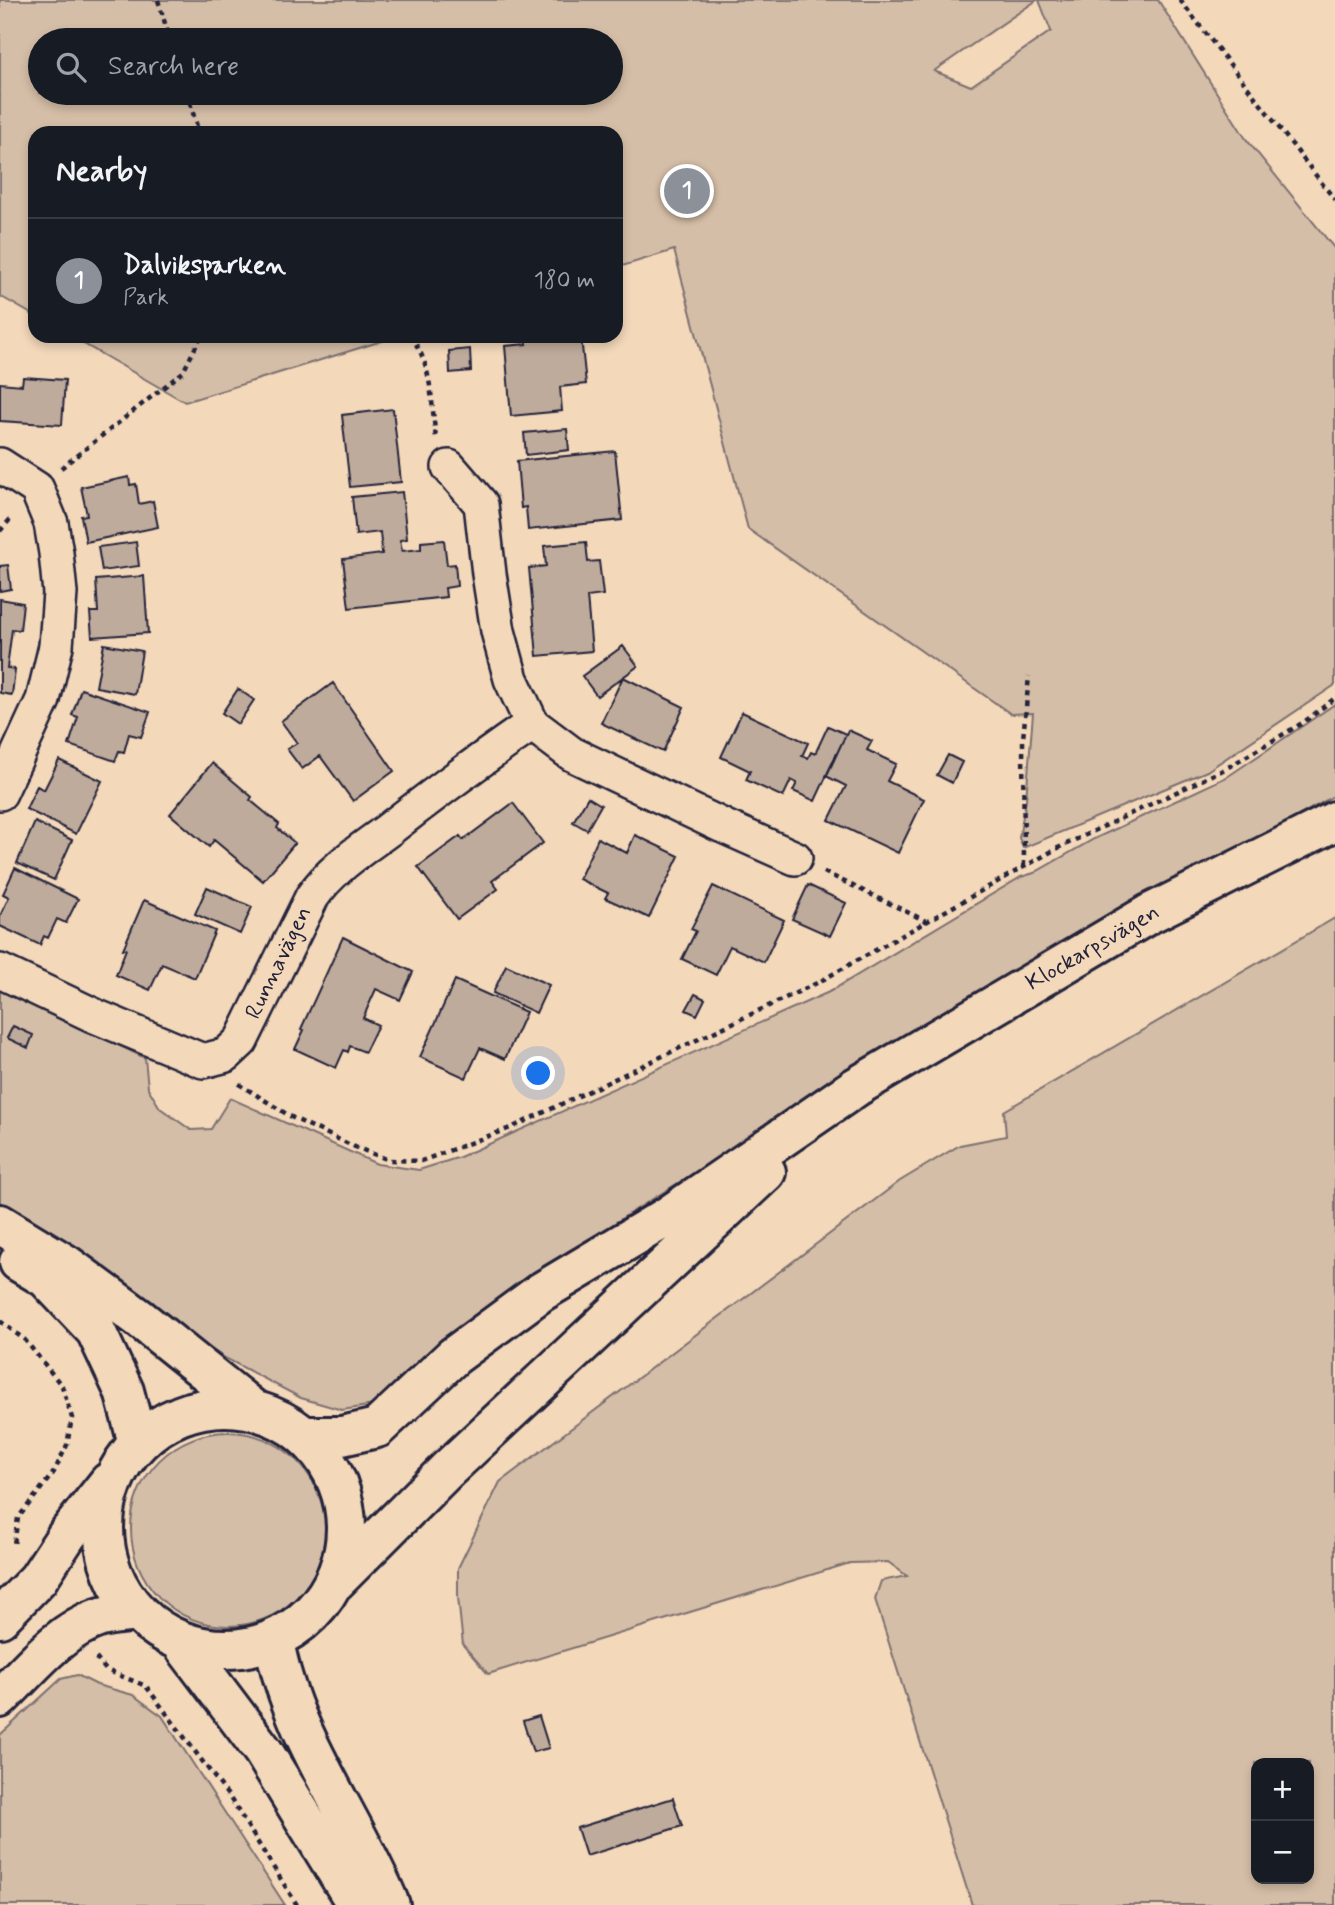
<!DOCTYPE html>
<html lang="en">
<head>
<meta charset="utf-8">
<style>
	:root { --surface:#171b24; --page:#20242c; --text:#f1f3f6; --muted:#9ea1a6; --line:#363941; --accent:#8c9099 }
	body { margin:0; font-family:Mynerve,sans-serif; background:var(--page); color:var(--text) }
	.controls { position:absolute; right:21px; bottom:21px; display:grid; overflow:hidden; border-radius:14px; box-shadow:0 4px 10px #0003 }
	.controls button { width:63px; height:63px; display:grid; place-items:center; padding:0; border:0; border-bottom:2px solid var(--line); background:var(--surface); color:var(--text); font:35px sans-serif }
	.you { position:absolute; left:539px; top:1074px; width:24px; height:24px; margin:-18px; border:5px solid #fff; border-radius:50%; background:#1a73e8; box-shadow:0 0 0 10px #1a73e833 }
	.badge { display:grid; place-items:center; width:46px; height:46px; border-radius:50%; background:var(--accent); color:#fff; font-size:23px; font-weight:700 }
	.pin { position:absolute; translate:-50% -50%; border:4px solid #fff; box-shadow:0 2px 7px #0006 }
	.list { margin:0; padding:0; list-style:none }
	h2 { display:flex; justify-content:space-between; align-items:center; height:91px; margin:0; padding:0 28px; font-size:30px }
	h2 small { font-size:23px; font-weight:400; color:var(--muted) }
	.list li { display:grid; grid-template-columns:46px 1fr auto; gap:21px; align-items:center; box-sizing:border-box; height:126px; padding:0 28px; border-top:2px solid var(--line) }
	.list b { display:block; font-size:26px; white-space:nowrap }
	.list p { margin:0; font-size:23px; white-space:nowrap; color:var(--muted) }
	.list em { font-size:23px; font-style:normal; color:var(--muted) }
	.icon { flex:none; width:38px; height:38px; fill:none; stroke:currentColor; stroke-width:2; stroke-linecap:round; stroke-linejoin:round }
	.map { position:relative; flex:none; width:1335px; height:1905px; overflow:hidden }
	.search { position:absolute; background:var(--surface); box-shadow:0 4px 10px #0003; left:28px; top:28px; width:595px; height:77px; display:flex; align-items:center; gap:18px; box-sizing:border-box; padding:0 24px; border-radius:38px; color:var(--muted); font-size:26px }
	.panel { position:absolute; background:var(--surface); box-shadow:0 4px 10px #0003; left:28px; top:126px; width:595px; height:217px; border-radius:21px }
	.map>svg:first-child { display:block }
	.green { fill:#d5bea7; stroke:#7c7071; stroke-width:2; fill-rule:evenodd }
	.building { fill:#bfab9b; stroke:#22223b; stroke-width:2 }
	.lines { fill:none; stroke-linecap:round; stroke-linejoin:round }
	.minor-casing { stroke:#22223b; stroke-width:38 }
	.tertiary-casing { stroke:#22223b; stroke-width:44 }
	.path { stroke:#22223b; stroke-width:4.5; stroke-dasharray:5 5; stroke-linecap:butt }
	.minor { stroke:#f3d8ba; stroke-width:33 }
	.tertiary { stroke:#f3d8ba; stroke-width:38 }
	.labels { text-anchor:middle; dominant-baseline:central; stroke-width:5; stroke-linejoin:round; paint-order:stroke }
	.street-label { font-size:23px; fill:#22223b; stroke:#f3d8ba }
</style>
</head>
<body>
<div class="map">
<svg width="1335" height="1905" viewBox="0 0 1335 1905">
	<rect width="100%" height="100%" fill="#f3d8ba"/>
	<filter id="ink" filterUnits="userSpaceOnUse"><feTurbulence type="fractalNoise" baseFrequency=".0143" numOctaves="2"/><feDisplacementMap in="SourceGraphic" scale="14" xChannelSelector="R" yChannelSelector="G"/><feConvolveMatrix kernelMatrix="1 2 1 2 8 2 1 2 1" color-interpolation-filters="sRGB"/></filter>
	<g filter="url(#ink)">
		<path class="green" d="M0,0h1037l-103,71 37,15 80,-55 -12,-31h119l88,139 89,110v436l-128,86 -184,77 -4,-10 7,-38 7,-87 -22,1 -263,-185 -74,-279 -58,18v-135h-581v183l-35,-20zM40,40h571v53h-571z
			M70,336h328l-213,66z
			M1335,704v91l-419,238 -292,184 -131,90 -119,98 -32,5 -41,-12 -74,-39 -94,-59 -106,-82 -27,-16v-214l145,70 3,30 12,20 31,22 20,-1 19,-31 147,66 42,6 41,-13 369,-165 192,-115 13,-4 60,-34 133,-62z
			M1335,918v987h-363l-97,-306 6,-18 26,-5 -19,-14 -38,1 -362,111 -25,-29 -5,-48v-29l42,-86 400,-301 60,-36 46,-9 -2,-25zM1256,1763h53v116h-53z
			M131 1529a97 97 0 1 1 194 0a97 97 0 1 1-194 0Z
			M77,1675l20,10 36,10 29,21 123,189h-285v-170l61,-56z"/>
		<path class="building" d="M526,336h40l1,2 14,-1 5,47 -26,3 2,24 -51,5 -6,-70 22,-2z
			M470,349l1,22 -21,2 -1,-22z
			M23,377l42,3 -3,45 -62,-4v-38l22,2z
			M393,409l8,73 -51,5 -8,-72z
			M567,429l2,21 -43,5 -2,-22z
			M615,451l7,69 -94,10 -2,-23 -5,1 -4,-47z
			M129,477l1,8 6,-1 3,20 14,-3 5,26 -72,15 -5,-26 6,-1 -6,-28z
			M402,492l5,47 -7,1 2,11 19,-2v-7l23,-2 3,25 8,-1 2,22 -12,2 1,9 -97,11 -6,-49 39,-5 -2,-22 -24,3 -4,-38z
			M136,542l3,24 -37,5 -4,-24z
			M586,542l2,20 11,-1 4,34 -16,2 5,54 -55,5 -8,-88 17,-2 -2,-20z
			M8,565l3,24 -11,2v-25z
			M144,576l4,57 -56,4 -2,-25h8l-2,-32z
			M0,599l23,4 -3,27 -8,-1 -5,39 8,1 -3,26 -12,-2z
			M104,644l38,7 -7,43 -39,-7z
			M623,646l15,20 -41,30 -15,-20z
			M623,677l61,30 -21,45 -62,-29z
			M333,683l61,88 -41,30 -33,-45 -18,13 -15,-20 10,-6 -16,-22z
			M81,689l69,23 -9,25 -12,-3 -5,18 -5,-1 -4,10 -46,-16 9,-28 -6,-2z
			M238,689l16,11 -16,24 -16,-11z
			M742,712l66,31 -6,13 6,2 3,-6 4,2 13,-28 18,8 -31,67 -22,-10 4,-8 -6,-3 -8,17 -37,-17 4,-9 -29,-14z
			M848,730l24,11 -5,9 29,14 -9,17 37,18 -26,54 -69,-33 17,-34 -20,-10z
			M948,755l14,7 -10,21 -15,-8z
			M59,760l43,21 -26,53 -50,-25 11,-23 7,4z
			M212,763l40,34 -2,3 29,24 -2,4 18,15 -32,38 -49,-41 -5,7 -39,-33z
			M588,797l13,8 -14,25 -14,-8z
			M513,803l30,40 -51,38 6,8 -41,30 -39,-52 42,-31 3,4z
			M35,822l37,18 -18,40 -37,-17z
			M635,835l44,21 -30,62 -44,-20 3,-5 -29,-14 19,-41 29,15z
			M15,868l63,31 -12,24 -9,-4 -9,19 -4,-2 -4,9 -40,-19v-10l9,-19 -6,-3z
			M808,885l38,18 -16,33 -38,-17z
			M713,886l71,34 -20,42 -34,-16 -14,29 -34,-16 14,-28 -5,-2z
			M207,887l45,20 -12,27 -45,-20z
			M144,900l71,31 -20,47 -33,-14 -12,26 -34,-15 10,-26h-3z
			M343,937l70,35 -13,28 -24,-11 -13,29 15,7 -13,27 -15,-6 -2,6 -4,-2 -8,18 -41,-19 9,-19 -3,-1z
			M506,965l43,20 -13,28 -43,-20z
			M455,980l71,32 -21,47 -25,-11 -14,30 -46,-21z
			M695,994l10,5 -8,16 -11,-5z
			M13,1026l20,9 -5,13 -21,-10z
			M539,1716l10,32 -16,4 -10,-31z
			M673,1798l9,28 -96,30 -9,-28z"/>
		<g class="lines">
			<defs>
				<path id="minor" d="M0,465l37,24 14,34 5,30 4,40 -4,53 -13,54 -43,93
					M449,467l32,37 8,70 9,57 13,48 21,45
					M0,971l95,45 108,45 23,-6 15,-14 71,-144c19,-28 49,-47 76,-67 47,-37 95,-72 144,-106l40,30 151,72 72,32"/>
				<path id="tertiary" d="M0,1224l67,41 72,53 116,93
					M19,1262l27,16 50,53 28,60 14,53
					M104 1528a121 121 0 1 1 242 0a121 121 0 1 1-242 0Z
					M304,1436h38l35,-8 77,-72 87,-64 127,-76 188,-129 293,-173 186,-93
					M335,1582l112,-112 319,-298
					M0,1618l38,-39 29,-44 42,-53
					M274,1640c16,96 80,176 116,265
					M180,1641l83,110 94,154
					M0,1698c29,-28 59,-67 98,-80 12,-4 26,-4 39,-6"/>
			</defs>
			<use href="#minor" class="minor-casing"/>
			<use href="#tertiary" class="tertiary-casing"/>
			<path class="path" d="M158,0l12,40
				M1180,0l155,200
				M187,93l12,40
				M410,336c23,27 21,68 26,102
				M61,468l122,-96 18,-36
				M0,531l13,-15
				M1024,866l-1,-127 6,-63
				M824,872l104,50
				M239,1084l54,34 62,29 34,13 32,1 92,-34 304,-144 239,-134 169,-80 79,-47 31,-24
				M0,1321l25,19 37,46 10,32 -5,27 -13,27 -36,46 -4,26 1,2
				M96,1658l10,12 40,16 84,112 67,107"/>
			<use href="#minor" class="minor"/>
			<use href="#tertiary" class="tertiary"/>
		</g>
	</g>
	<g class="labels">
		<g class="street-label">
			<text transform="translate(1093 948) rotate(-30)">Klockarpsvägen</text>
			<text transform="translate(279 963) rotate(-64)">Runnavägen</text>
		</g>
	</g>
</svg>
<div class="controls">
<button>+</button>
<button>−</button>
</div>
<div class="you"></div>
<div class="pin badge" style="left:687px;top:191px">1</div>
<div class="search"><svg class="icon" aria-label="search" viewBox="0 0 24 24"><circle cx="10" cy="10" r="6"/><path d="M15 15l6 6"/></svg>Search here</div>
<section class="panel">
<h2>Nearby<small></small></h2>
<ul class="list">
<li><span class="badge">1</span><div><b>Dalviksparken</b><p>Park</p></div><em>180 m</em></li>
</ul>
</section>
</div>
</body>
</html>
